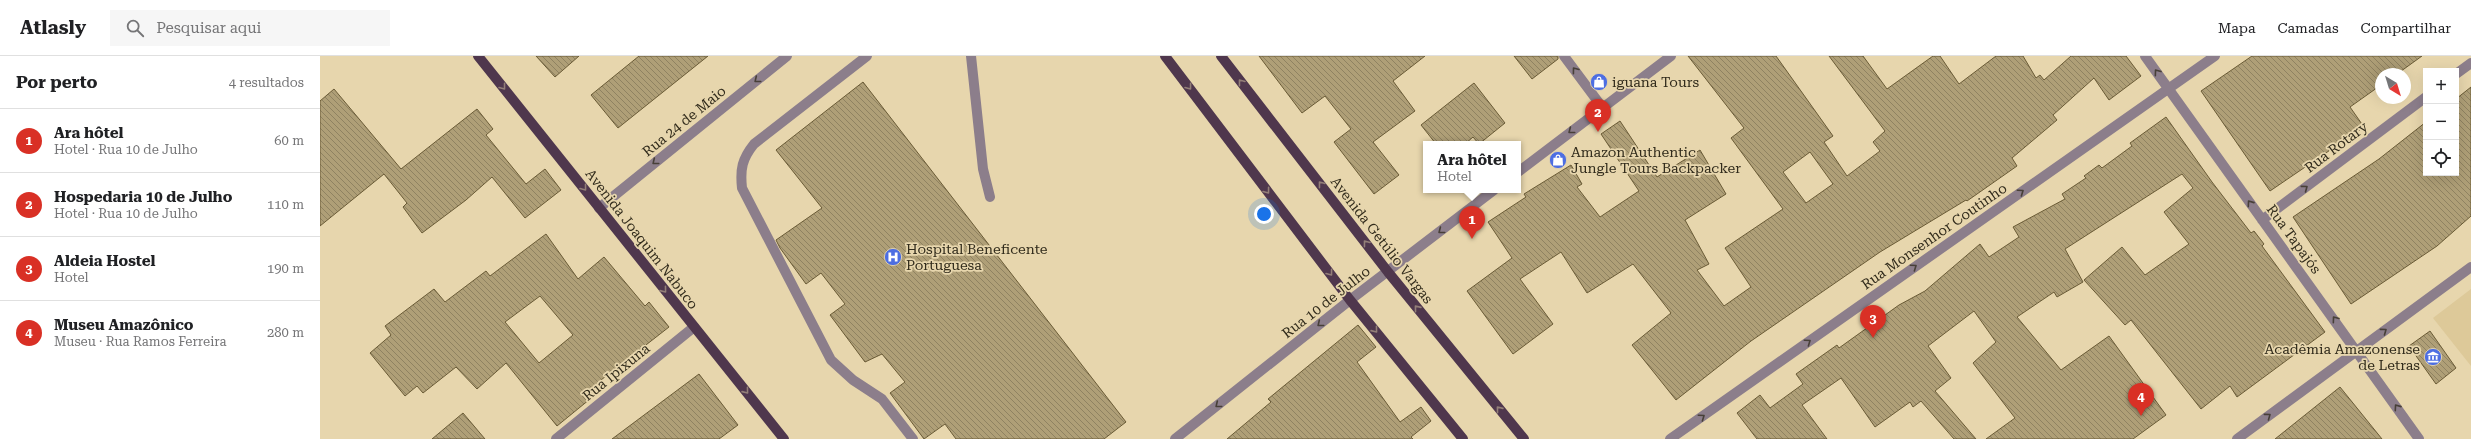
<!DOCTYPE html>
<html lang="pt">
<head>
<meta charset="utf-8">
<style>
	:root { --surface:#fff; --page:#f6f6f6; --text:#202124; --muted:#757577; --line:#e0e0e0; --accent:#d93025 }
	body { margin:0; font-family:"Roboto Serif",serif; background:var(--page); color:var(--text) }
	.controls { position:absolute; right:12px; top:12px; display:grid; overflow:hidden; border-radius:0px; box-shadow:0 4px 16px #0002 }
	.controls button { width:36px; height:36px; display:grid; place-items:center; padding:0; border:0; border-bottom:1px solid var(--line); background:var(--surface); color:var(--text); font:20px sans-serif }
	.compass { position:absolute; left:2055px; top:12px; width:36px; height:36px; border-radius:50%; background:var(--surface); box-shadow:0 4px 16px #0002; rotate:142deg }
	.you { position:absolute; left:944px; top:158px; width:14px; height:14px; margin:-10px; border:3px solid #fff; border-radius:50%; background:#1a73e8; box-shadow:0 0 0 6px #1a73e833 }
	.badge { display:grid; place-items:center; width:26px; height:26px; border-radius:50%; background:var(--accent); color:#fff; font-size:13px; font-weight:700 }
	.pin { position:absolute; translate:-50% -33px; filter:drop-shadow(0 1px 2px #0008) }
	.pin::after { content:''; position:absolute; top:21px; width:14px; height:12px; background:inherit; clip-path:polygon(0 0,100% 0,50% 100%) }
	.popup { position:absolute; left:1103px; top:85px; width:98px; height:52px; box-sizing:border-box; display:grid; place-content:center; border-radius:0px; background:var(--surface); filter:drop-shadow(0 1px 3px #0005); font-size:13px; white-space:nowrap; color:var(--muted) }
	.popup b { font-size:15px; color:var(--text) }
	.popup::after { content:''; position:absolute; left:50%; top:100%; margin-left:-8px; border:8px solid transparent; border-top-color:var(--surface) }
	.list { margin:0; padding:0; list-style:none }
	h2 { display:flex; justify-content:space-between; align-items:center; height:52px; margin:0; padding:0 16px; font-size:17px }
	h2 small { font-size:13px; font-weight:400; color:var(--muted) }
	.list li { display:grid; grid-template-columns:26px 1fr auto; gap:12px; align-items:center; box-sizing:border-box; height:64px; padding:0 16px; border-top:1px solid var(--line) }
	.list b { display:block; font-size:15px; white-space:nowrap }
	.list p { margin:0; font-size:13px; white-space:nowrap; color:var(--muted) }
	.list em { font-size:13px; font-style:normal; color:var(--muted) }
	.icon { flex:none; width:22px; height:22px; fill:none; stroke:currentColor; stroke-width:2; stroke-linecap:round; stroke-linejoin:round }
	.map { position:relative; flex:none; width:2151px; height:383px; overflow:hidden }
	header { display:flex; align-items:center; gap:24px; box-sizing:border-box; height:56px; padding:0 20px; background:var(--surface); border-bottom:1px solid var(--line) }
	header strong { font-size:19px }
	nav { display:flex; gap:22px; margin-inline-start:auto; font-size:14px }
	.search { width:280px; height:36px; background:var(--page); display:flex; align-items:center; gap:10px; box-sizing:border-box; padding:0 14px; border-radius:0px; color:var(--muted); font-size:15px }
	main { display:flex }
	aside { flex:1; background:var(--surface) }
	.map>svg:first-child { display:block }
	.built { fill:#ddc999 }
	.building { fill:url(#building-back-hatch); stroke:#6a5b36; fill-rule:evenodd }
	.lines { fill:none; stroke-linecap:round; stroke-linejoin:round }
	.minor { stroke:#8c7e8b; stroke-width:10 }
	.major { stroke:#4f374d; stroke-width:10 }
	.oneway { stroke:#484038 }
	.oneway2 { stroke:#937f78 }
	.labels { text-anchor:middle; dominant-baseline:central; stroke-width:3.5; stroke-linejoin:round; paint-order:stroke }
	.poi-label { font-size:14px; fill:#322c1c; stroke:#e7d6ad; text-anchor:start }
	.street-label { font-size:14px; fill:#322c1c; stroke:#e7d6ad }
</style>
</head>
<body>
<header>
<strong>Atlasly</strong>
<div class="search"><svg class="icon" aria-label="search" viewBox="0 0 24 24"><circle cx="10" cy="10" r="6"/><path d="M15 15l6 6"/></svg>Pesquisar aqui</div>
<nav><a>Mapa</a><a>Camadas</a><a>Compartilhar</a></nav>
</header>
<main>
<aside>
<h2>Por perto<small>4 resultados</small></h2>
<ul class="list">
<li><span class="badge">1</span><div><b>Ara hôtel</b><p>Hotel · Rua 10 de Julho</p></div><em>60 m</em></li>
<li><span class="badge">2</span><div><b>Hospedaria 10 de Julho</b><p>Hotel · Rua 10 de Julho</p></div><em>110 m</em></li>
<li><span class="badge">3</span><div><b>Aldeia Hostel</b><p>Hotel</p></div><em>190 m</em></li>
<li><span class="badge">4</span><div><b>Museu Amazônico</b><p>Museu · Rua Ramos Ferreira</p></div><em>280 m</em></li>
</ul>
</aside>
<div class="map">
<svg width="2151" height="383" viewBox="0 0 2151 383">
	<defs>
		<pattern id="building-back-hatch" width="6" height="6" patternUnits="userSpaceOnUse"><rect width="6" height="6" fill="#af9f77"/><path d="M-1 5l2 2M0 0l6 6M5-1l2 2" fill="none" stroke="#8f8261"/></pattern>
	</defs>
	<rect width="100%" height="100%" fill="#e7d6ad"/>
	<path class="built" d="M2151,233v77l-38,-48z"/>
	<path class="building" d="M216,0h43l-24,21z
		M319,0h69l-90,72 -27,-33z
		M939,0h166l-32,25 22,30 -42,31 26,33 -25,19 -40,-52 17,-13 -26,-33 -23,17z
		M1194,0h44v3l-26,20z
		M1368,0h88l57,80 -9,6 23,34 33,-25 -7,-9 12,-11 -56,-75h34l24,33 46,-33h7l19,28 37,-28h27l13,22 4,-3 4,5 27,-24h55l15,20 -32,24 -15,-22 -41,37 4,5 -45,38 5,8 -50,35 -1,-1 -86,52 -129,89 -75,59 -44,-55 39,-32 -38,-49 -46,29 -26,-41 -41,27 33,45 -40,30 -46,-63 45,-33 -24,-36 38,-25 -2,-3 47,-29 11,19 -5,3 23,30 39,-26 -38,-57 19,-13 37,56 43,-27 26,44 -41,26 24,44 -12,6 27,36 27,-19 -26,-39 58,-39 -52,-71 13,-10zM1490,96l23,32 -27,19 -23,-31z
		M1932,0h170l-25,18h-16v11l-31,22 14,20 -94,64 -69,-100z
		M543,26l263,340 -22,17h-148l-11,-15 -21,15 -34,-46 15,-11 -23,-28 -17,8 -35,-47 15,-11 -24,-31 -15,11 -26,-36 -4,-8 46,-32 -46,-58z
		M1154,27l31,40 -26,21 -6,-7 -8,7h-29l-15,-19z
		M2151,31v129l-34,30 -86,58 -58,-87 86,-58 47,-37v51h30v-74z
		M14,33l67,80 76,-60 16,20 -7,6 40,49 19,-15 16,21 -36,28 -33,-41 -26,23 -44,33 -19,-26 4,-4 -23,-29 -64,52v-125z
		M1846,61l46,65 39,51 3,-2 10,13 -2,2 63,86 -88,65 -7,-11 -29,23 -70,-89 -6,5 -41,-45 38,-33 23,28 44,-31 -25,-32 29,-24 -11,-14 -117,75 18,33 -26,15 -3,-5 -37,25 44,53 48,-34 57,79 -33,24h-147l29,-21 -42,-55 23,-21 -22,-31 -46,35 23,32 -16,13 41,48h-22l-33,-38 -8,6 -3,-5 -35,25 -34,-49 -39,27 25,34h-70l-20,-26 23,-18 10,13 33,-24 -7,-10 41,-29 2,3 60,-43 26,-14 55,-47 9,13 30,-20 -6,-10 52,-28 -3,-5 24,-16 -2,-2 15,-11 3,3 30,-22 -2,-3z
		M226,178l32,45 26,-22 41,49 4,-4 20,25 -68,53 5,6 -49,40 -51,-63 -29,26 -21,-22 -33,26 -6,-7 -12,10 -35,-43 21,-18 -6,-9 49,-37 11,13 41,-31 4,5zM220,240l33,39 -34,28 -34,-41z
		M1038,269l18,22 -19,15 43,60 21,-15 10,14 -20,16 2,2h-186l44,-37 -3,-3z
		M2110,275l26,37 -20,16 -27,-38z
		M379,318l39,51 -19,14h-107z
		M2020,331l42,52h-107z
		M143,357l22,26h-53z"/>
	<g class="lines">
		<path class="minor" d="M547,0l-113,88c-12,15 -14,25 -12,44l89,172 22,20 29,19 31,40
			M651,0l12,113 7,28
			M1244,0l38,51
			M1825,0l274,383
			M2136,18l15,-11
			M1198,116l153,-116
			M279,152l188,-152
			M1942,164l164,-123
			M236,383l138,-112
			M855,383l175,-139 144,-110
			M1350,383l545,-383
			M1917,383l234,-172"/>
		<path class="major" d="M158,0l306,383
			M845,0l185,244 113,139
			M901,0l167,216 136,167"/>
	</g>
	<defs><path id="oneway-chevron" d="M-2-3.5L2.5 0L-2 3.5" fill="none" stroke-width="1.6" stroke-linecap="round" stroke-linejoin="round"/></defs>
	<g class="oneway">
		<use href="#oneway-chevron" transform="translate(1255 14) rotate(-127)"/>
		<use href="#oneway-chevron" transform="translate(1837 16) rotate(-126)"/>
		<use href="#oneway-chevron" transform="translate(437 24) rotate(141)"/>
		<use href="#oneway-chevron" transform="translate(1251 75) rotate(142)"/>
		<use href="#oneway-chevron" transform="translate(335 106) rotate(141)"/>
		<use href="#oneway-chevron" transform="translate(1985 132) rotate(-37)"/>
		<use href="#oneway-chevron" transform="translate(1701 136) rotate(-35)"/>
		<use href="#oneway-chevron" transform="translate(1930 147) rotate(-125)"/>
		<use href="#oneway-chevron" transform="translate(1121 175) rotate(142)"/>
		<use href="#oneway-chevron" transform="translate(1594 211) rotate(-35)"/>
		<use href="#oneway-chevron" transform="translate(2015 263) rotate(-126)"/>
		<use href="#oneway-chevron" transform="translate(1000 268) rotate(141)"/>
		<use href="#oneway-chevron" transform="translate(2064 275) rotate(-36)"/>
		<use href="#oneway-chevron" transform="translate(1488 286) rotate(-35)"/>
		<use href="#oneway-chevron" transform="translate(898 349) rotate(141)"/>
		<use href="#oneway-chevron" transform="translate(2077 351) rotate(-125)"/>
		<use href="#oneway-chevron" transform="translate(1948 360) rotate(-36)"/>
		<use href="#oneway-chevron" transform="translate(1382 361) rotate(-35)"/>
	</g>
	<g class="oneway2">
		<use href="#oneway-chevron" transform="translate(921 26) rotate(-128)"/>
		<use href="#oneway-chevron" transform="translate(183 31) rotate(52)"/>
		<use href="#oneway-chevron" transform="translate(869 31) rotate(53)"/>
		<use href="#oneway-chevron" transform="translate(1001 128) rotate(-128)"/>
		<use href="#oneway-chevron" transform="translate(264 132) rotate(52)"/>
		<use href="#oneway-chevron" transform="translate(947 135) rotate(53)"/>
		<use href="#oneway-chevron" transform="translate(1046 187) rotate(-128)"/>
		<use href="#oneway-chevron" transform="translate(1010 217) rotate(53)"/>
		<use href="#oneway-chevron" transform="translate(344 234) rotate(51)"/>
		<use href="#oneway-chevron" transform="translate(1097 252) rotate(-129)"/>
		<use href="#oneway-chevron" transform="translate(1055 274) rotate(51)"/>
		<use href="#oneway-chevron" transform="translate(426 335) rotate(51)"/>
		<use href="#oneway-chevron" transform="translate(1179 353) rotate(-129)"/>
	</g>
	<defs>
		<symbol id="shop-disc" viewBox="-11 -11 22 22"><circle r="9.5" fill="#4d6ee2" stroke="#e7d6ad"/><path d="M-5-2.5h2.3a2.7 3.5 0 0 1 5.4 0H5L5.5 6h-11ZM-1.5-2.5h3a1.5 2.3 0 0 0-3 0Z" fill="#fff"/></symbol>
		<symbol id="hospital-disc" viewBox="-11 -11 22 22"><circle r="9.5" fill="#4d6ee2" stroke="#e7d6ad"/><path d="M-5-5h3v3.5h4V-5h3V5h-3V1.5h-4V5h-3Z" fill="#fff"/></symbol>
		<symbol id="museum-disc" viewBox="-11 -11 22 22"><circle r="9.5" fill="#4d6ee2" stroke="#e7d6ad"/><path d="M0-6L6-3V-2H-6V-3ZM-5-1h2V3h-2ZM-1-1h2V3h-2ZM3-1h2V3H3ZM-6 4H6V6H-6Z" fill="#fff"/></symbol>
	</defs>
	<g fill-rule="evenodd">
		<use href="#shop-disc" x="1269" y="16" width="20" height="20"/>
		<use href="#shop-disc" x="1228" y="94" width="20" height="20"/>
		<use href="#hospital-disc" x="563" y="191" width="20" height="20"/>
		<use href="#museum-disc" x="2103" y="291" width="20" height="20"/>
	</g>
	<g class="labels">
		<g class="poi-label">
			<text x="1292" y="26">iguana Tours</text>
			<text x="1251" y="96">Amazon Authentic<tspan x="1251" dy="16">Jungle Tours Backpacker</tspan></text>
			<text x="586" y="193">Hospital Beneficente<tspan x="586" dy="16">Portuguesa</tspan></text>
			<text x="2100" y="293" text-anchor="end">Acadêmia Amazonense<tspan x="2100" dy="16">de Letras</tspan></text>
		</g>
		<g class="street-label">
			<text transform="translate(364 65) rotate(-39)">Rua 24 de Maio</text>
			<text transform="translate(2016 91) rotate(-37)">Rua Rotary</text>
			<text transform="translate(1614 180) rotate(-35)">Rua Monsenhor Coutinho</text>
			<text transform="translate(322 183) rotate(52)">Avenida Joaquim Nabuco</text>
			<text transform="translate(1974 183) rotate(54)">Rua Tapajós</text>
			<text transform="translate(1062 184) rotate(52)">Avenida Getúlio Vargas</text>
			<text transform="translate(1006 246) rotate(-38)">Rua 10 de Julho</text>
			<text transform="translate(296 316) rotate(-39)">Rua Ipixuna</text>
		</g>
	</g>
</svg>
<div class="controls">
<button>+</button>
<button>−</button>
<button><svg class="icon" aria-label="locate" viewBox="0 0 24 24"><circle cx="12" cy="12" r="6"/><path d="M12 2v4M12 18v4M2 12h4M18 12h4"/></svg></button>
</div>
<svg class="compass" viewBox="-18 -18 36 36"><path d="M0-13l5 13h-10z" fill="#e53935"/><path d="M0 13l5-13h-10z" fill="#757577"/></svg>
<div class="you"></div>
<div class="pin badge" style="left:1152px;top:183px">1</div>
<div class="popup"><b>Ara hôtel</b>Hotel</div>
<div class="pin badge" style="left:1278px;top:76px">2</div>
<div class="pin badge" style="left:1553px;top:282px">3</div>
<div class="pin badge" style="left:1821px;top:360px">4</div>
</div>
</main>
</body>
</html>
